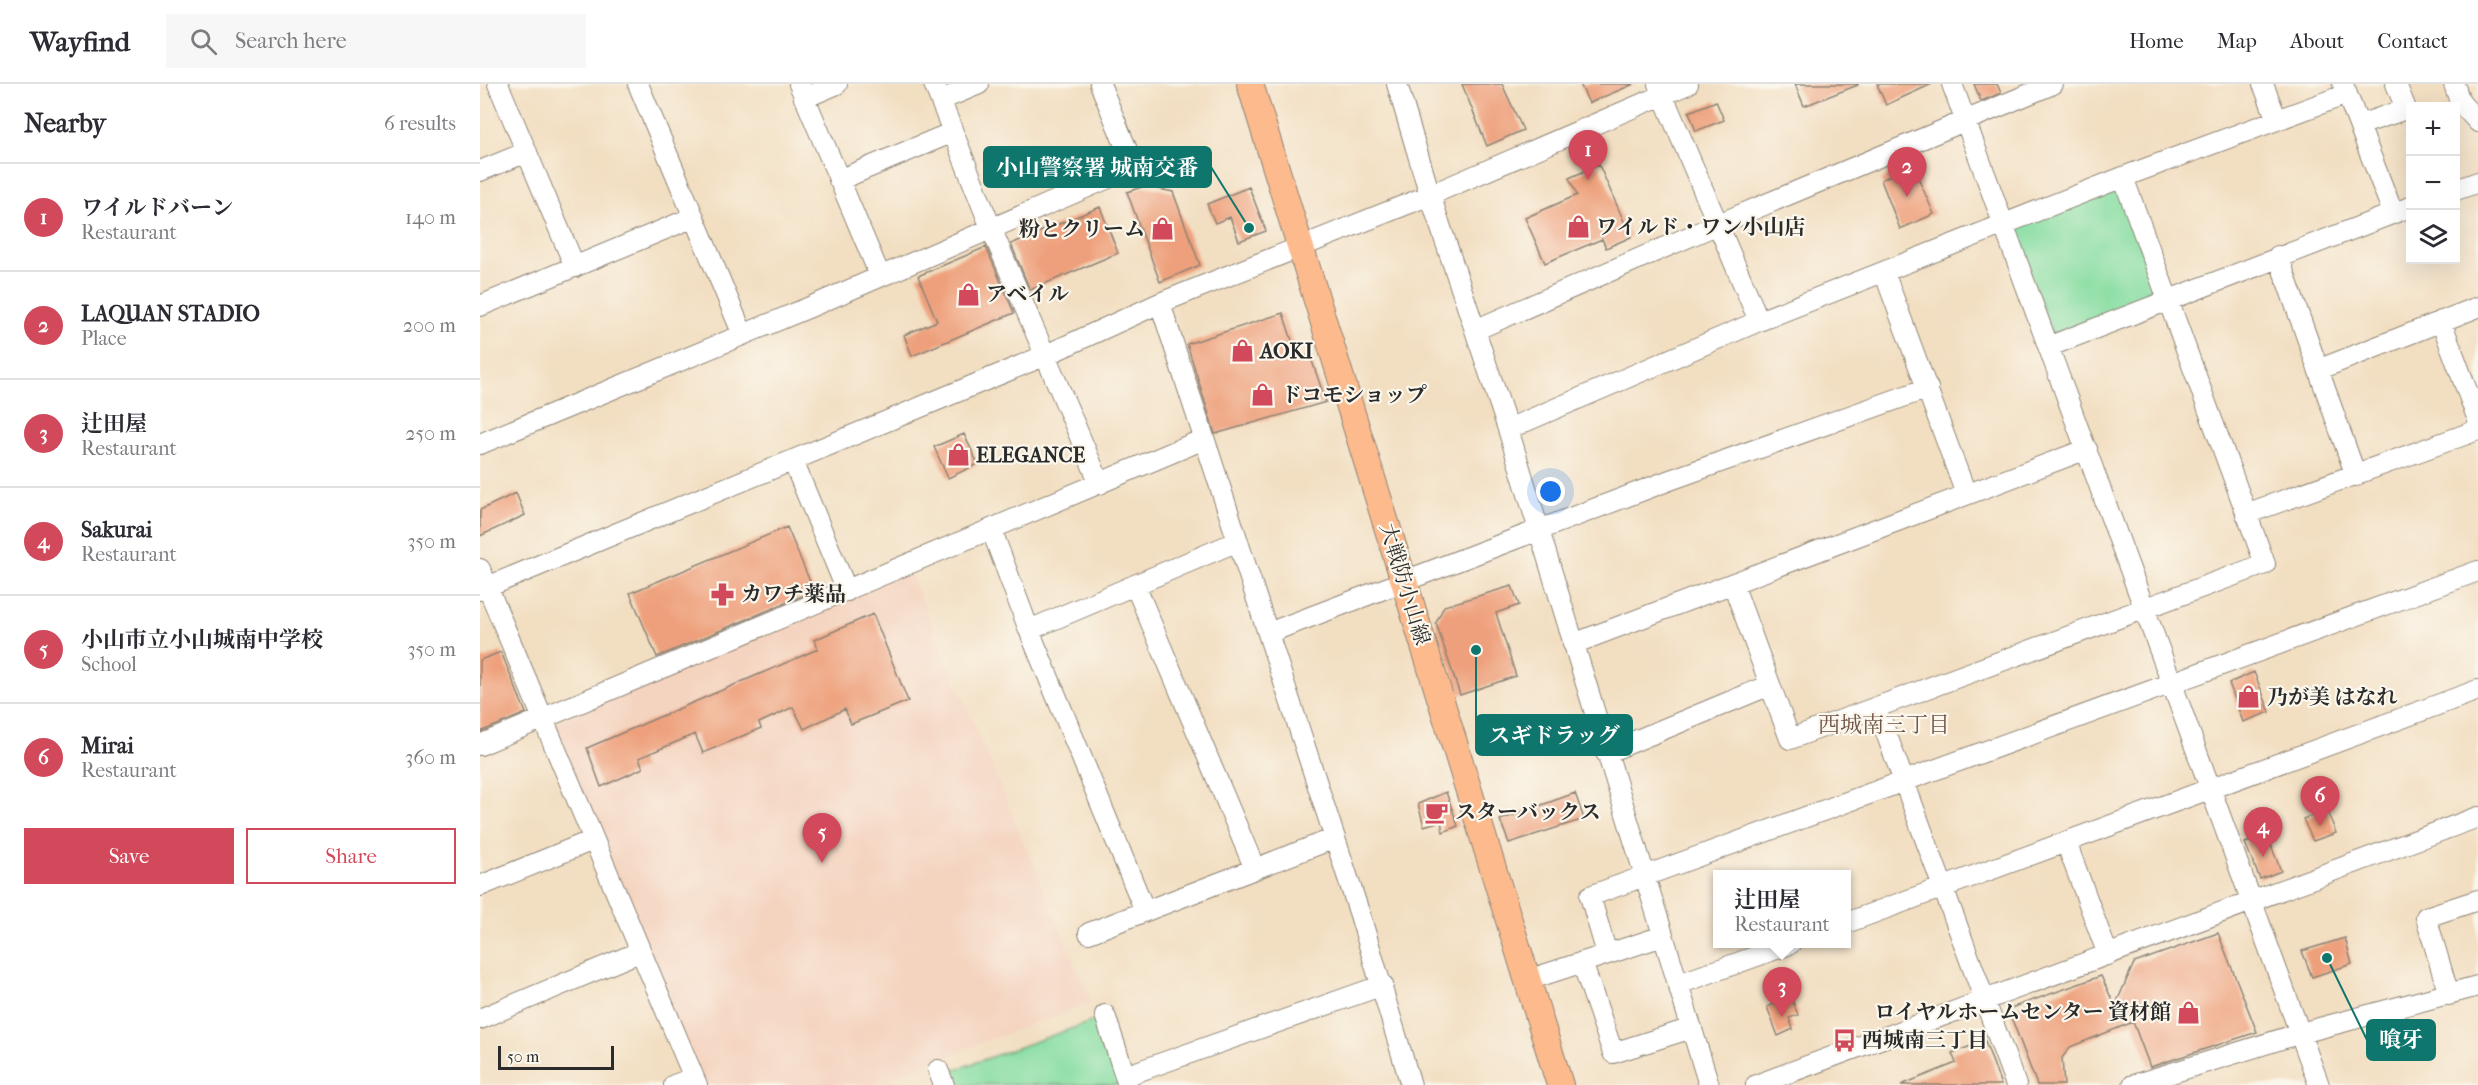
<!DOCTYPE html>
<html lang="en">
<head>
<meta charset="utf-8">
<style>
	:root { --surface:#fff; --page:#f7f7f7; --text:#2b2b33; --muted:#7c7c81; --line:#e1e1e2; --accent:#d1495b }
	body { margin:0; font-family:"IM FELL French Canon","Noto Serif JP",serif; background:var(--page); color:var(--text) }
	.controls { position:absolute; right:18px; top:18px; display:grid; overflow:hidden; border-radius:0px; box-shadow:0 6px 24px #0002 }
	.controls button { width:54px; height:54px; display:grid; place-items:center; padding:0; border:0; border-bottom:2px solid var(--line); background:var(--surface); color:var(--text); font:30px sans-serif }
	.scale { position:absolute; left:18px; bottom:15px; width:116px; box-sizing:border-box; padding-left:6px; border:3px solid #2b2b2b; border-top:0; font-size:16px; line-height:21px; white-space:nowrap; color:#2b2b2b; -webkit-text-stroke:4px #fbf7ec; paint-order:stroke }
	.you { position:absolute; left:1071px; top:408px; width:21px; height:21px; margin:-15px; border:4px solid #fff; border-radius:50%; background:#1a73e8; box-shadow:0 0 0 9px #1a73e833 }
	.badge { display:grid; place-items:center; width:39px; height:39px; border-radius:50%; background:var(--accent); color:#fff; font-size:20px; font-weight:700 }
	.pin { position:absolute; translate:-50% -50px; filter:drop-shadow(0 2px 3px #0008) }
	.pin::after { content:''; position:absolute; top:32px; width:21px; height:18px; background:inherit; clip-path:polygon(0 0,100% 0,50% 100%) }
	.popup { position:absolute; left:1233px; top:786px; width:138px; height:78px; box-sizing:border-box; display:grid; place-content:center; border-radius:0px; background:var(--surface); filter:drop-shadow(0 2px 4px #0005); font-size:20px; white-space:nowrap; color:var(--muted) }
	.popup b { font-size:22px; color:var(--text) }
	.popup::after { content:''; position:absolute; left:50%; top:100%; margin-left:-12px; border:12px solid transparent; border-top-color:var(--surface) }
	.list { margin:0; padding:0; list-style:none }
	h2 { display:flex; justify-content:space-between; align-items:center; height:78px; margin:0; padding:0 24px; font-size:26px }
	h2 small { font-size:20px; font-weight:400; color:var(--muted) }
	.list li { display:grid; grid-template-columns:39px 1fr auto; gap:18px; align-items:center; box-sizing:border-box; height:108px; padding:0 24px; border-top:2px solid var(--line) }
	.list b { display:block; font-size:22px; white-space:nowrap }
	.list p { margin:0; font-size:20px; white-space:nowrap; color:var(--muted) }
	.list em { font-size:20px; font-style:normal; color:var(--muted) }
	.actions { display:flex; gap:12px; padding:18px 24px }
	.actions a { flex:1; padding:14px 0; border:2px solid var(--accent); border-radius:0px; text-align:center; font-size:21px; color:var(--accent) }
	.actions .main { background:var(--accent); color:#fff }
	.icon { flex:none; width:33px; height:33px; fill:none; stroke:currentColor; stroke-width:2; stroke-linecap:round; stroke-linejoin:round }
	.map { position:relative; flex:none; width:1998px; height:1001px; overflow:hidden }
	header { display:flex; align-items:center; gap:36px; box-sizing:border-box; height:84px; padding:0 30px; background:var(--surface); border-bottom:2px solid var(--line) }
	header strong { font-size:28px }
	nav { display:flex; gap:33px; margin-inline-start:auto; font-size:21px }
	.search { width:420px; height:54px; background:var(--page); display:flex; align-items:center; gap:15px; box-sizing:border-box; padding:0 21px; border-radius:0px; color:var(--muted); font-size:22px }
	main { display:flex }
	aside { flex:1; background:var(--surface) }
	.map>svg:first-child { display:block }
	.built { fill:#f4d3bf }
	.green { fill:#86dda1; stroke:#588466; stroke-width:1.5 }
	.building { fill:#eea07b }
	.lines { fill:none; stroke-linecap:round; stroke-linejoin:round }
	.minor-casing { stroke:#8e8476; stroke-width:22 }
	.major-casing { stroke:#8e8476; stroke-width:28 }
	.minor { stroke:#fff; stroke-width:20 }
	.major { stroke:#fcba8d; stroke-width:26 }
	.labels { text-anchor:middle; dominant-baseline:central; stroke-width:4.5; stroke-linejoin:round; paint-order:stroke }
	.poi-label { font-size:21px; font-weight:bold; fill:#2b2b2b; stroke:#fbf7ec; text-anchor:start }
	.street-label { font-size:21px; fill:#2b2b2b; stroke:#fbf7ec }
	.neighbourhood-label { font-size:22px; fill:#6f5447; stroke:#fbf7ec }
	.leader { fill:none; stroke:#0f766e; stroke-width:2 }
	.callout-dot { fill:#0f766e; stroke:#fbf7ec; stroke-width:2 }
	.callout { fill:#0f766e; stroke:#0f766e; stroke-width:2 }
	.callout-label { font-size:22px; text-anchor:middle; font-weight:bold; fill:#fff }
</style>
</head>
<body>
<header>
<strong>Wayfind</strong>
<div class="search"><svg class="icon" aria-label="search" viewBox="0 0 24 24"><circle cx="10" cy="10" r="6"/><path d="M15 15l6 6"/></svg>Search here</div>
<nav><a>Home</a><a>Map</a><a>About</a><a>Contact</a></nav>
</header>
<main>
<aside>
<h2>Nearby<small>6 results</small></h2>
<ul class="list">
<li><span class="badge">1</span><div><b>ワイルドバーン</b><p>Restaurant</p></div><em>140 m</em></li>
<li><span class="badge">2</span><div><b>LAQUAN STADIO</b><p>Place</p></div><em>200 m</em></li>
<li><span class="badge">3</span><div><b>辻田屋</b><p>Restaurant</p></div><em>250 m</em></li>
<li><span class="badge">4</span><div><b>Sakurai</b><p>Restaurant</p></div><em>350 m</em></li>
<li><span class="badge">5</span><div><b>小山市立小山城南中学校</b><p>School</p></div><em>350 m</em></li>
<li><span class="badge">6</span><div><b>Mirai</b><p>Restaurant</p></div><em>360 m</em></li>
</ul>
<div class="actions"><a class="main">Save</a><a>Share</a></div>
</aside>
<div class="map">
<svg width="1998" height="1001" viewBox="0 0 1998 1001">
	<rect width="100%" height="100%" fill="#fbf7ec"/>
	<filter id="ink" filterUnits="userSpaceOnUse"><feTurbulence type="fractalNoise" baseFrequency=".0167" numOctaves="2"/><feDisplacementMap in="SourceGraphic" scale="12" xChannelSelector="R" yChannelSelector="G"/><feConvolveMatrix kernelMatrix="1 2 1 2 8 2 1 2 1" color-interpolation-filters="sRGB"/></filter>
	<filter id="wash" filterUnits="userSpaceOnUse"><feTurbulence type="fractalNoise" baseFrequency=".008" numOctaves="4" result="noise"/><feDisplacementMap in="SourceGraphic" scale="24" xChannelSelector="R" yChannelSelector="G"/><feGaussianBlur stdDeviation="1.35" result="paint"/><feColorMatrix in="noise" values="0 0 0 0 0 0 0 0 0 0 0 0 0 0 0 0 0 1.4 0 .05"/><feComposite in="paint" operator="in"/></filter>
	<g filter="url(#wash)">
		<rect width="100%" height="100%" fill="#f2dec1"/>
		<path class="built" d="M430,488l181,430 -222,83h-166l-150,-361z"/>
		<path class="green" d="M1639,103l40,108 -107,40 -40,-108z
			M619,935l22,66h-171l-4,-12z"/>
		<g id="blocks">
			<path class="building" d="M982,0h40l21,46 -36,16z
				M1100,0h54l-45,19z
				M1315,0h63v1l-54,21z
				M1397,0h55l-46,21z
				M1494,0h23l4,9 -20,8z
				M1236,17l8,19 -28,11 -7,-19z
				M1432,80l22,50 -34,15 -19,-49z
				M1119,81l32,72 -25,11 -4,-9 -57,24 -20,-45 52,-23 -8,-17z
				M665,102l28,6 27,73 -40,17 -33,-90z
				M769,103l17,44 -27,10 -9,-24 -15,6 -8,-19z
				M620,123l18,46 -88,37 -19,-46z
				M506,163l28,66 -102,43 -8,-21 33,-14 -19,-45z
				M803,229l15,46 12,-4 16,47 -111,32 -28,-90z
				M484,350l14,30 -30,14 -14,-31z
				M36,409l9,22 -45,21v-26z
				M307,443l27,64 -157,66 -27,-64z
				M1032,502l7,19 -23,8 20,63 -56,19 -24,-72 8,-17z
				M393,530l35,87 -57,23 -6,-15 -41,20 -11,-22 -34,16 2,5 -58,25 -8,-19 -56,24 4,10 -42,19 -14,-39 231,-99 -4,-9z
				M21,568l25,61 -46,19v-72z
				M1774,588l16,40 -27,10 -14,-39z
				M966,708l12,34 -15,6 -2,-11 -17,5 -6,-22z
				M1095,709l9,26 -75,24 -9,-23z
				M1847,726l9,23 -23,8 -10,-22z
				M1787,751l14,36 -21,8 -15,-36z
				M1738,849l39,99 -107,35 -17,-45 -63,25 -8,11 2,27h-27l-29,-76 93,-33 14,30 19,-43z
				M1865,854l7,26 -40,13 -10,-26z
				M1311,913l7,18 -9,3 4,11 -15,7 -11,-29z
				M1505,957l16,44h-100l55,-22 -4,-10z"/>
		</g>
	</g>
	<g filter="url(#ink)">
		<use href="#blocks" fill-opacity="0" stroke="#8e8476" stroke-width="1.5"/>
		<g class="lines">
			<defs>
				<path id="minor" d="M18,0l77,183
					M158,0l105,251
					M319,0l81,192
					M454,0l57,144 109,256
					M917,0l33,111 78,234 201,656
					M1178,0l101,237
					M1472,0l367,1001
					M1783,0l14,36
					M1863,0l50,129
					M1974,0l6,18 18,20
					M324,14l33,-14
					M461,16l38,-16
					M1879,41l47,-16 -10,-25
					M0,87l47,-19
					M359,96l114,-48
					M1976,106l22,-8
					M1798,172l78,220
					M1404,188l82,222
					M680,219l200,612 51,170
					M0,222l214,-89
					M1961,237l37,99
					M995,246l241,-105 337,-141
					M1570,262l360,-139
					M1840,285l158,-62
					M1028,345l251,-108 364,-144 224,-83
					M0,360l330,-137 324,-140 -34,-83
					M313,377l54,130
					M1766,430l232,-84
					M512,447l37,99 116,281
					M0,485l217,516
					M1253,500l57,155 475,-175 -142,-387
					M655,501l120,284
					M0,506l566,-235 114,-52 270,-108 258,-111
					M549,546l209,-89
					M788,549l402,-153 258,-92
					M1093,560l514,-195
					M1402,638l134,363
					M0,661l724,-306
					M1126,669l164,-68
					M1586,758l42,113
					M0,802l113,-46
					M1366,839l632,-233
					M609,849l246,-95
					M1127,870l-17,-58 888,-325
					M1102,878l31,91 79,-25
					M1048,896l135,-44
					M1199,900l111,-40
					M1969,911l-23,-78 52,-17
					M625,931l20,61
					M0,935l159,-67
					M458,986l6,15
					M194,1001l19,-7
					M648,1001l-3,-9 258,-91
					M1276,1001l722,-268
					M1653,1001l168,-52 177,-47"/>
				<path id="major" d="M770,0l310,1001"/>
			</defs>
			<use href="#minor" class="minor-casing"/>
			<use href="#major" class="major-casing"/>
			<use href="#minor" class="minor"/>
			<use href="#major" class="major"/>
		</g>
	</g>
	<defs>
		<symbol id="shop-bare" viewBox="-9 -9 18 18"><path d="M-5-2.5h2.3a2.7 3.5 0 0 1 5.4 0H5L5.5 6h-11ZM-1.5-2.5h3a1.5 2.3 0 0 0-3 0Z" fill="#d1495b" stroke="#fbf7ec" stroke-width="2.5" paint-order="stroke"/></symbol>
		<symbol id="pharmacy-bare" viewBox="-9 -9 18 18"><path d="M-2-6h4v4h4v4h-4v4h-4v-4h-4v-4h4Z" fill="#d1495b" stroke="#fbf7ec" stroke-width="2.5" paint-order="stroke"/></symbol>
		<symbol id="cafe-bare" viewBox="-9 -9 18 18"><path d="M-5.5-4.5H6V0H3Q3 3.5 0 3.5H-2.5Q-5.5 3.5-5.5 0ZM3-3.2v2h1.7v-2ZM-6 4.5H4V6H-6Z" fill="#d1495b" stroke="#fbf7ec" stroke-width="2.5" paint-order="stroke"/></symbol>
		<symbol id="bus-bare" viewBox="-9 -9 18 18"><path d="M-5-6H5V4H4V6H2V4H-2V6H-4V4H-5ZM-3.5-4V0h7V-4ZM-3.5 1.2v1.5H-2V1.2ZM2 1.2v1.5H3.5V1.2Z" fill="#d1495b" stroke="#fbf7ec" stroke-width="2.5" paint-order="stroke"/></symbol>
	</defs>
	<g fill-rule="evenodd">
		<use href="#shop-bare" x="1082" y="126" width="33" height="33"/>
		<use href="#shop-bare" x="666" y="128" width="33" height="33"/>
		<use href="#shop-bare" x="472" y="194" width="33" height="33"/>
		<use href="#shop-bare" x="746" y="250" width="33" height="33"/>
		<use href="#shop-bare" x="766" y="294" width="33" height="33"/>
		<use href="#shop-bare" x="462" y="354" width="33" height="33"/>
		<use href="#pharmacy-bare" x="226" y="494" width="33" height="33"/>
		<use href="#shop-bare" x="1752" y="596" width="33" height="33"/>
		<use href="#cafe-bare" x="940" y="712" width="33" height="33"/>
		<use href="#shop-bare" x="1692" y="912" width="33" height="33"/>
		<use href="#bus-bare" x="1348" y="940" width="33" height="33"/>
	</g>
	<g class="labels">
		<g class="poi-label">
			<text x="1116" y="143">ワイルド・ワン小山店</text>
			<text x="665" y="145" text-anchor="end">粉とクリーム</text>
			<text x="506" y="210">アベイル</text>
			<text x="780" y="267">AOKI</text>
			<text x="801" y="311">ドコモショップ</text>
			<text x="496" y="371">ELEGANCE</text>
			<text x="261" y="510">カワチ薬品</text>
			<text x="1787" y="613">乃が美 はなれ</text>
			<text x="975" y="728">スターバックス</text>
			<text x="1691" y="928" text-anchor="end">ロイヤルホームセンター 資材館</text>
			<text x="1382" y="956">西城南三丁目</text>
		</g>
		<g class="street-label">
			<text transform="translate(925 500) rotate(73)">大戦防小山線</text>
		</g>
		<g class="neighbourhood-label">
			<text x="1404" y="641">西城南三丁目</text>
		</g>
	</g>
	<path class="leader" d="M769 144L731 83M996 566L996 651M1847 874L1887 956"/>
	<g class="callout-dot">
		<circle cx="769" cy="144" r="6"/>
		<circle cx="996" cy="566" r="6"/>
		<circle cx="1847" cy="874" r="6"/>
	</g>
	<g class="callout">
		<rect x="504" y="63" width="227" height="40" rx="6"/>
		<rect x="996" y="631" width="156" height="40" rx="6"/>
		<rect x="1887" y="936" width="68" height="40" rx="6"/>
	</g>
	<g class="callout-label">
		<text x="617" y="91">小山警察署 城南交番</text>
		<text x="1074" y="659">スギドラッグ</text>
		<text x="1921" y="963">喰牙</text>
	</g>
</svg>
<div class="controls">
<button>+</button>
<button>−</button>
<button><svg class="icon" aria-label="layers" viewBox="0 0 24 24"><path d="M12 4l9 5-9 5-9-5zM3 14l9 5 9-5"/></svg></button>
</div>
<div class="scale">50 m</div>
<div class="you"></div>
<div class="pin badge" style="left:1108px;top:96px">1</div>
<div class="pin badge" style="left:1427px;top:113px">2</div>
<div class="pin badge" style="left:1302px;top:933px">3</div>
<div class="popup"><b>辻田屋</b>Restaurant</div>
<div class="pin badge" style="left:1783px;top:773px">4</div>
<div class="pin badge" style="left:342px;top:779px">5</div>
<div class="pin badge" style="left:1840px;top:742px">6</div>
</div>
</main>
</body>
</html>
